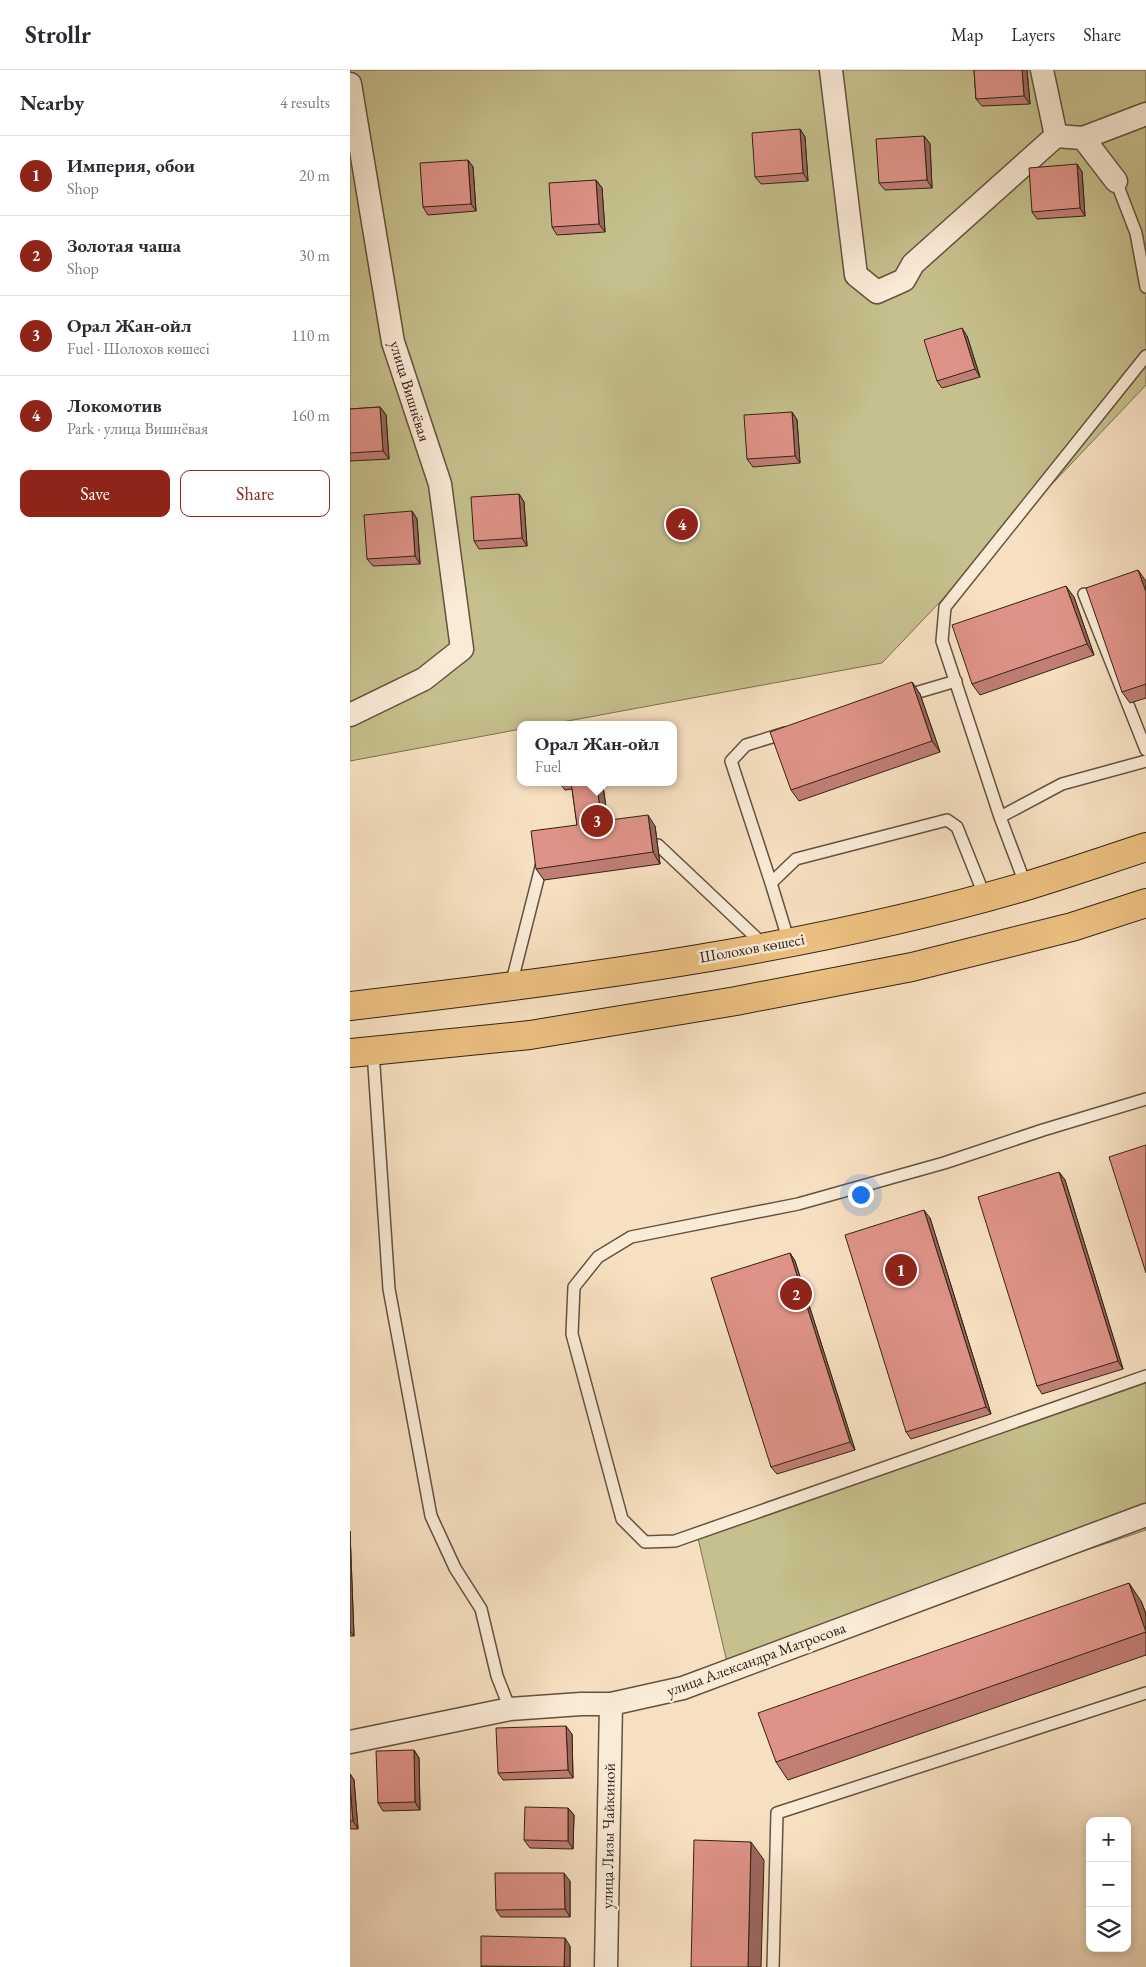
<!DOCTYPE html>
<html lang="en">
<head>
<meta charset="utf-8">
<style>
	:root { --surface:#fff; --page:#f2f2f3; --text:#2b2b33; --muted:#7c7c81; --line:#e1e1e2; --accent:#8f2418 }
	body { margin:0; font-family:"EB Garamond",serif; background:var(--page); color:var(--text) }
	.controls { position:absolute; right:15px; bottom:15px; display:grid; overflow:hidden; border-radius:10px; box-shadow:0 2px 8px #0003 }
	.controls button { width:45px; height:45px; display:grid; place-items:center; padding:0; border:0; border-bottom:1px solid var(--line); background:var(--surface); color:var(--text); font:25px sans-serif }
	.you { position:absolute; left:510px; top:1124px; width:18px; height:18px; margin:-12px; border:4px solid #fff; border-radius:50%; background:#1a73e8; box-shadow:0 0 0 8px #1a73e833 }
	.badge { display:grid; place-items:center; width:32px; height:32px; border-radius:50%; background:var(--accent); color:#fff; font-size:16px; font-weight:700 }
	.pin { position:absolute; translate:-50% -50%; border:2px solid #fff; box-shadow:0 1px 5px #0006 }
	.popup { position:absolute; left:167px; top:651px; width:160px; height:65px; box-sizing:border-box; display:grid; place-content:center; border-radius:10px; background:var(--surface); filter:drop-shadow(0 1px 4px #0005); font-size:16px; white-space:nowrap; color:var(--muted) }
	.popup b { font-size:19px; color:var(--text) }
	.popup::after { content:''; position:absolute; left:50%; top:100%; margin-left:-10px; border:10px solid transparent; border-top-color:var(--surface) }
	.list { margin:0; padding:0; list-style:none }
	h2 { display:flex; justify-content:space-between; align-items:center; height:65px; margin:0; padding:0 20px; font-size:21px }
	h2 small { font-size:16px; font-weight:400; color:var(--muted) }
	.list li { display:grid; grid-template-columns:32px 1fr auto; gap:15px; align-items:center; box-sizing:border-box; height:80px; padding:0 20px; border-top:1px solid var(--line) }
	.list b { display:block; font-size:19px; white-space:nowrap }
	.list p { margin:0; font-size:16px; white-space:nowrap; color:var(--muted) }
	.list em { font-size:16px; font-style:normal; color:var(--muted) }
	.actions { display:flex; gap:10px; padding:15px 20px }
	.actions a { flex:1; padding:11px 0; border:1px solid var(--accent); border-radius:10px; text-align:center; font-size:18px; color:var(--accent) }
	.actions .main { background:var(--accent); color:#fff }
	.icon { flex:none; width:28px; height:28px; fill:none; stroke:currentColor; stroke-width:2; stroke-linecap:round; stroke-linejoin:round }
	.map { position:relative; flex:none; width:796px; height:1897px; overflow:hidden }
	header { display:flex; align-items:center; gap:30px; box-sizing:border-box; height:70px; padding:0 25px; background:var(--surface); border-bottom:1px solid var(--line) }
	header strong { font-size:24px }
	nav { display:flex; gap:28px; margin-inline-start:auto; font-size:18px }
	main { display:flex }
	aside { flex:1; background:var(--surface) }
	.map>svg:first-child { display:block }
	.green { fill:#c5c08d; stroke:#7c7150 }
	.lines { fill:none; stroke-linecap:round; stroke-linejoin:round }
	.lane-casing { stroke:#63523f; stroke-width:14 }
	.street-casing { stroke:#63523f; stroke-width:25 }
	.highway-casing { stroke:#322214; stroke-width:30 }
	.lane { stroke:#faebd7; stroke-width:11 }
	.street { stroke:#faebd7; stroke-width:22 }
	.highway { stroke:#ecc080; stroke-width:28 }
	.wall { fill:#c07e75; stroke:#322214 }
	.shaded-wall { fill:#9c675f; stroke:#322214 }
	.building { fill:#df9388; stroke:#322214 }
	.labels { text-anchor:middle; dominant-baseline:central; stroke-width:5; stroke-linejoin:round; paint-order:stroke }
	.street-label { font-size:16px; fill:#322214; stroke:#faebd7 }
</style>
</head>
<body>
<header>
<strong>Strollr</strong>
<nav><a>Map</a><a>Layers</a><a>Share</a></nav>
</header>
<main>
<aside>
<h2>Nearby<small>4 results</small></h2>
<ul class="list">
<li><span class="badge">1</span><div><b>Империя, обои</b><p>Shop</p></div><em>20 m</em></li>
<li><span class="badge">2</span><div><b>Золотая чаша</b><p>Shop</p></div><em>30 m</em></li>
<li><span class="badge">3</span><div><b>Орал Жан-ойл</b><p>Fuel · Шолохов көшесі</p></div><em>110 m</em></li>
<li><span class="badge">4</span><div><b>Локомотив</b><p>Park · улица Вишнёвая</p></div><em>160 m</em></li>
</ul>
<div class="actions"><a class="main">Save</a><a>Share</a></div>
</aside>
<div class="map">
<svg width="796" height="1897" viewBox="0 0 796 1897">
	<rect width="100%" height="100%" fill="#f7e0c1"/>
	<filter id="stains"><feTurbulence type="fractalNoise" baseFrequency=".004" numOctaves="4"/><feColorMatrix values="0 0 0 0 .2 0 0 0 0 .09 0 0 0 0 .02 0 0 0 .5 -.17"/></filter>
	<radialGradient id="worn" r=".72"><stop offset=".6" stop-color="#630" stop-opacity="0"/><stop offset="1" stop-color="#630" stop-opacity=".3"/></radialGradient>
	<path class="green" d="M0,0h796v315l-264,278 -336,62h-25v4l-171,32z
		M796,1302v158l-417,141 -32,-137z"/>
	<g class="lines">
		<defs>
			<path id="lane" d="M766,111l20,52 10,54
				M734,524l62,156
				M555,626l51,-15
				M650,747l62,-33 84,-23
				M308,775l106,100
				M421,813l-40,-122 15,-16 39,-12
				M676,816l-26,-69 -58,-176 3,-34 201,-251
				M439,872l-18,-59 25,-24 151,-39 10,7 28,70
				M161,915l31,-122
				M23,981l16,238 42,227 24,52 26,41 16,67 13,33
				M796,1029l-103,31 -99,33 -146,41 -167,33 -33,20 -24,30 -2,47 50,185 23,23 30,-1 471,-165
				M423,1897l4,-154 369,-120"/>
			<path id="street" d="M481,0l25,205 21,17 27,-12 9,-16 143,-128 27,2 33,43
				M692,0l14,66
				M0,14l43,258 47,142 22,165 -38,30 -74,36
				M733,68l63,-24
				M0,1672l160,-33 71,-5h30l72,-16 463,-173
				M256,1897l5,-263"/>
			<path id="highway" d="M0,936c225,-26 458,-56 676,-120 40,-12 80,-26 120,-39
				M0,983l180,-18 206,-34 176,-34 160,-40 74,-24"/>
		</defs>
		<use href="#lane" class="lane-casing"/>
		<use href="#street" class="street-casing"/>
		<use href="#highway" class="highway-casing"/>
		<use href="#lane" class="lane"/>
		<use href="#street" class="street"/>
		<use href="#highway" class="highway"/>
	</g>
	<path class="wall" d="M624,0h53l3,34 -48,2 -6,-7z
		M450,59l5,8 3,44 -47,3 -6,-7z
		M574,66l6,8 2,44 -47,2 -6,-7z
		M118,90l5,7 3,44 -48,4 -5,-8z
		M727,94l5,8 3,44 -48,3 -5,-7z
		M246,110l6,8 3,44 -48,3 -5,-8z
		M617,266l13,41 -38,11 -5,-7z
		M30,337l6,8 3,44 -39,2v-52z
		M442,342l5,8 3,43 -47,4 -6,-8z
		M169,424l5,8 3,44 -48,3 -5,-8z
		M62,441l5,8 3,45 -47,2 -6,-7z
		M796,511v117l-16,5 -8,-11z
		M724,527l20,58 -114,40 -8,-11z
		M562,612l8,12 20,58 -141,49 -8,-11z
		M209,712h55v3l-11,1 5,34 47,6 5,38 -116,16 -8,-11 41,-44 -5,-36 -7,1z
		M709,1102l6,8 58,189 -81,25 -5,-8z
		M580,1148l61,196 -80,25 -5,-7z
		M440,1183l5,8 60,189 -78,24 -6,-7z
		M0,1461l4,105h-4z
		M791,1531l5,13v41l-358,125 -12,-18z
		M222,1664l1,44 -70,2 -5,-7z
		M64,1680l5,8 1,52 -37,1 -5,-8z
		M0,1704l4,6 4,49h-8z
		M218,1738l6,7 -1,34 -43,-1 -6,-8z
		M220,1811v36h-69l-5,-7z
		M220,1876v21h-89v-1z"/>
	<path class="shaded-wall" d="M672,0h5l3,34 -6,-8z
		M450,59l5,8 3,44 -5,-8z
		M574,66l6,8 2,44 -5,-8z
		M118,90l5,7 3,44 -5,-7z
		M727,94l5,8 3,44 -5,-8z
		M246,110l6,8 3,44 -6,-8z
		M612,258l5,8 13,41 -5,-8z
		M30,337l6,8 3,44 -6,-8z
		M442,342l5,8 3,43 -5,-7z
		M169,424l5,8 3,44 -5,-8z
		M62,441l5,8 3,45 -5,-8z
		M788,500l8,11v11z
		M716,516l8,11 20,58 -7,-11z
		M562,612l8,12 20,58 -8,-11z
		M246,712h5l2,4 6,46 -7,-11z
		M298,745l7,11 5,38 -7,-12z
		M709,1102l6,8 58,189 -5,-8z
		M574,1140l6,8 61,196 -5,-7z
		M440,1183l5,8 60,189 -5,-8z
		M0,1461v1l4,104 -4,-5z
		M779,1513l12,18 5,13v19z
		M216,1656l6,8 1,44 -5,-8z
		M64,1680l5,8 1,52 -5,-8z
		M0,1704l4,6 4,49 -5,-8 -3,-34z
		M218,1738l6,7 -1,34 -5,-8z
		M401,1772l13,18 -3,107h-13z
		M214,1803l6,8v36l-5,-8z
		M215,1868l5,8v21h-6z"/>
	<path class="building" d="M624,0h48l2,26 -48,3z
		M450,59l3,44 -48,4 -3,-44z
		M574,66l3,44 -48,3 -3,-44z
		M118,90l3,44 -48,3 -3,-44z
		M727,94l3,44 -48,4 -3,-44z
		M246,110l3,44 -47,3 -3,-44z
		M612,258l13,41 -38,12 -13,-41z
		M30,337l3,44 -33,2v-44z
		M442,342l3,44 -48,3 -3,-44z
		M169,424l3,44 -48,3 -3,-44z
		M62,441l3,45 -48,3 -3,-44z
		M788,500l8,22v92l-24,8 -36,-104z
		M716,516l21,58 -115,40 -20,-59z
		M562,612l20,59 -141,49 -21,-58z
		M221,712h25l6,39 46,-6 5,37 -117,17 -5,-38 46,-6z
		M796,1075v128l-37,-116z
		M709,1102l59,189 -81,25 -59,-189z
		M574,1140l62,197 -80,25 -61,-197z
		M440,1183l60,189 -79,25 -60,-189z
		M779,1513l17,49 -370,130 -18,-49z
		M216,1656l2,44 -70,3 -2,-45z
		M64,1680l1,52 -37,1 -2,-52z
		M0,1717l3,34h-3z
		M175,1737l43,1v33l-44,-1z
		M344,1770l57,2 -3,125h-57z
		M145,1803h69l1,36 -69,1z
		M131,1866l84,2 -1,29 -83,-1z"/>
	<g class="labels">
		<g class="street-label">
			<text transform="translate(60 321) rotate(73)">улица Вишнёвая</text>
			<text transform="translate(402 878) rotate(-10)">Шолохов көшесі</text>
			<text transform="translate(406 1589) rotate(-20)">улица Александра Матросова</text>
			<text transform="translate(258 1766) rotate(-89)">улица Лизы Чайкиной</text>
		</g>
	</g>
	<rect width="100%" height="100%" filter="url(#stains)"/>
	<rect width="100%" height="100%" fill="url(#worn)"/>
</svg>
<div class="controls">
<button>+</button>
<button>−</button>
<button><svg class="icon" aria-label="layers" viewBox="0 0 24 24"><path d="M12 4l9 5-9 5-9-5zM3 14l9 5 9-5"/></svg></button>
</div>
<div class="you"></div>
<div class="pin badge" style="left:551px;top:1200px">1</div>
<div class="pin badge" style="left:446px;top:1224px">2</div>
<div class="pin badge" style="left:247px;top:751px">3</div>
<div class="popup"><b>Орал Жан-ойл</b>Fuel</div>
<div class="pin badge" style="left:332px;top:454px">4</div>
</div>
</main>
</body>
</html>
